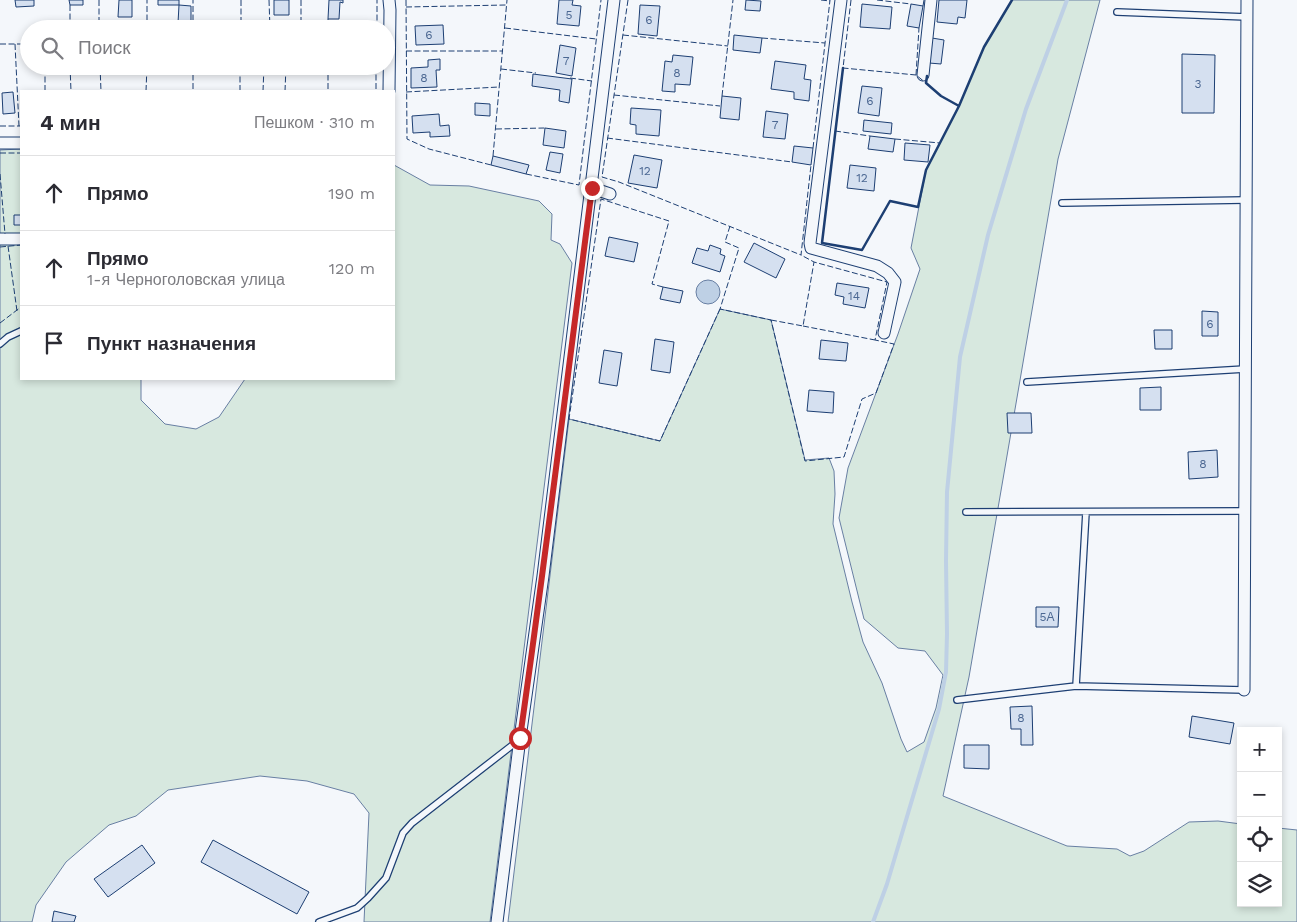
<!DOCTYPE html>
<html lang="ru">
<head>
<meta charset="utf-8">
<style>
	:root { --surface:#fff; --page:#f2f2f3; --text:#2b2b33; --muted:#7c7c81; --line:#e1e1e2 }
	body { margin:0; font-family:"Work Sans",sans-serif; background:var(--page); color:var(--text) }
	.controls { position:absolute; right:15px; bottom:15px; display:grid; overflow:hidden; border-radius:0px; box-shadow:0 2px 8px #0003 }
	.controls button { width:45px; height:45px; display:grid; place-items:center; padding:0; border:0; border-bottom:1px solid var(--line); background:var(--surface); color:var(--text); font:25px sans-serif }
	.stop { position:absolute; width:15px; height:15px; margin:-11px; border:4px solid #c62828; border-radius:50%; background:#fff }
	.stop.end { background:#c62828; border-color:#fff; box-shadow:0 1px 5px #0008 }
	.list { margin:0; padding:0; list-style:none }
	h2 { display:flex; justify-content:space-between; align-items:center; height:65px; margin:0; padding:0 20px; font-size:21px }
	h2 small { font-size:16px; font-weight:400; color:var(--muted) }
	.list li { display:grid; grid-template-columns:32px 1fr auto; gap:15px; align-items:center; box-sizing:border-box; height:75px; padding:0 20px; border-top:1px solid var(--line) }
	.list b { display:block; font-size:19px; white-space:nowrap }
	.list p { margin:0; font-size:16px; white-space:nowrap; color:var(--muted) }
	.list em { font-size:16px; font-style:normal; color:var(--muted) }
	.icon { flex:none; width:28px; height:28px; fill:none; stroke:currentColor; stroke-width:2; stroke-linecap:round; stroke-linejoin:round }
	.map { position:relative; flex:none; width:1297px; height:922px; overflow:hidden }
	.search { position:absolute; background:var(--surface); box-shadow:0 2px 8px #0003; left:20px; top:20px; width:375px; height:55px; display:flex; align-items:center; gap:12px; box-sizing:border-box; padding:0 18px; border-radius:28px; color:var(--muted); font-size:19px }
	.panel { position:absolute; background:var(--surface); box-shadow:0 2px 8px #0003; left:20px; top:90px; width:375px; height:290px; border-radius:0px }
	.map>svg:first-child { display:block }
	.green { fill:#d7e8df; stroke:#687fa3 }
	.water { fill:#bed0e5; stroke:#687fa3 }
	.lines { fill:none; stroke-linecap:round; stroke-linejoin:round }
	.stream { stroke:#bed0e5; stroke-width:4 }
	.building { fill:#d5e0f0; stroke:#1d3f73 }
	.lane-casing { stroke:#1d3f73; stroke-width:8 }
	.street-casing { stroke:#1d3f73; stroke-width:13 }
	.lane { stroke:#f4f7fb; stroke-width:5.5 }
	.street { stroke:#f4f7fb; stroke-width:11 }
	.fence { stroke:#1d3f73; stroke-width:1; stroke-dasharray:6 2.5; stroke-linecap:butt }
	.wall { stroke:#1d3f73; stroke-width:2.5 }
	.route { stroke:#c62828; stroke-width:6 }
	.labels { text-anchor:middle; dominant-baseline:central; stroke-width:4; stroke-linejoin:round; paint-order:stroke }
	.number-label { font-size:12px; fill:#4b6792 }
</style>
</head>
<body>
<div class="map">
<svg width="1297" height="922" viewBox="0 0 1297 922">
	<rect width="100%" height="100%" fill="#f4f7fb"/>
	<path class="green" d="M1012,0h88l-42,159 -89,518 -26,119 124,50 50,3 13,7 14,-5 45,-29 29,-1 23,3v79h37v-75l19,2v92h-789l61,-503 91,22 60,-132 51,11 34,140 24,-2 5,13 1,23 -2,30 19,78 11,40 19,41 19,56 6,13 17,-10 12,-34 7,-33 -18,-24 -27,-3 -34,-29 -25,-101 9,-50 50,-134 22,-65 -9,-21 15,-78 33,-64 25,-59z
		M21,149v230h120v21l24,24 31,5 23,-12 26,-38h149v-214l36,20 39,1 70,15 13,13 -1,26 9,4 12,19 -82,659h-126l5,-109 -15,-19 -47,-13 -47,-5 -92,14 -32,26 -27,9 -43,37 -30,43 -4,17h-32v-772z"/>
	<path class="water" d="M696 292a12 12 0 1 1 24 0a12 12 0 1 1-24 0Z"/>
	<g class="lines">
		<path class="stream" d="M873,922l14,-38 52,-175 7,-37 1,-38 -1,-73 1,-69 13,-135 28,-122 38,-126 41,-109"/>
	</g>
	<path class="building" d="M15,0h19v6l-18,1z
		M69,0h14v5h-13z
		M119,0h13v17h-14z
		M158,0h21v5h-21z
		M274,0h15v15h-15z
		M329,0h14v3l-3,-1 -1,17h-11z
		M559,0h14l-1,5 9,1 -2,20 -22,-2z
		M746,0l15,1 -1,10 -15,-1z
		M939,0h28l-2,18 -7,-1 -1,7 -20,-2z
		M862,4l30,3 -2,22 -30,-2z
		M911,4l12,2 -4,22 -12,-2z
		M179,5l12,1v17h-13z
		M640,5l20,1 -3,30 -19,-2z
		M443,25l1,19 -28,1 -1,-19z
		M734,35l28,3 -2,15 -27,-3z
		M932,38l12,2 -3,24 -12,-1z
		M560,45l16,3 -4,28 -16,-3z
		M1182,54l33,1 -1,58h-32z
		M673,55l20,2 -3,28 -15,-1v8l-13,-1 3,-30 7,1z
		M440,59v11h-4l1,17 -26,1v-20l17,-1v-7z
		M775,61l31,4 -2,14 7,1 -2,21 -15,-2v-7l-23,-3z
		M533,74l39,5 -3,24 -10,-2 1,-11 -28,-4z
		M862,86l20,2 -3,28 -21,-3z
		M13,92l2,21 -12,1 -1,-21z
		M722,96l19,2 -2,22 -19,-2z
		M475,103l15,1v12l-15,-1z
		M631,108l30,2 -2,26 -23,-2v-9l-6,-1z
		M766,111l22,3 -3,25 -22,-2z
		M439,114l1,12 9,-1 1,11 -20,1v-5l-17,1 -1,-17z
		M864,120l28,3 -1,11 -28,-3z
		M545,128l21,3 -2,17 -21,-3z
		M870,136l25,3 -2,13 -25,-3z
		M905,143l25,2 -2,17 -24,-2z
		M794,146l19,2 -2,17 -19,-3z
		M550,152l13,2 -3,19 -14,-3z
		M634,155l28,5 -5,28 -29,-5z
		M493,156l36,9 -3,9 -35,-9z
		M850,165l26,3 -2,23 -27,-3z
		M14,215h7v10h-7z
		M609,237l29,6 -4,19 -29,-6z
		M754,243l31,16 -9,19 -32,-16z
		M710,245l11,4 -1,5 5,2 -5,16 -28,-9 5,-15 11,3z
		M837,283l32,5 -4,20 -22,-4 1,-7 -9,-2z
		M663,287l20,4 -3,12 -20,-4z
		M1202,311l16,1v24h-16z
		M1154,330h18v19h-17z
		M655,339l19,3 -4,31 -19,-3z
		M821,340l27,3 -2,18 -27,-2z
		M604,350l18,3 -5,33 -18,-3z
		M1161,387v23h-21v-22z
		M809,390l25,2 -1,21 -26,-2z
		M1007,413h24l1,20h-24z
		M1217,450l1,27 -29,2 -1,-27z
		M1036,607h23l-1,20h-22z
		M1032,706l1,39h-12v-16h-10l-1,-22z
		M1192,716l42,7 -4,21 -41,-7z
		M964,745h25v24l-25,-1z
		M213,840l96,52 -12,22 -96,-52z
		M142,845l13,18 -47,34 -14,-18z
		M54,911l22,5 -2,6h-22z"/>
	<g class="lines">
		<defs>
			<path id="lane" d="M1117,12l130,5
				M1062,203l183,-3
				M0,344l8,-7 13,-6
				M1027,382l218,-13
				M966,512l278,-1
				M1076,686l10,-174
				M957,700l119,-14 168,4
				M319,922l38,-14 11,-10 18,-20 17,-45 9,-10 107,-83"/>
			<path id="street" d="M841,0l-31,243 1,5 66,18 11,7 7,9 -11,51
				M923,75l8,-75
				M389,91l1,-81 -1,-10
				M0,143h21
				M592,188l18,6
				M0,239h21
				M1244,690l3,-690
				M497,922l23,-184 23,-162 71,-576"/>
		</defs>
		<use href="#lane" class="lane-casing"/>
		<use href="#street" class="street-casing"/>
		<use href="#lane" class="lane"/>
		<use href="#street" class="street"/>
		<path class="fence" d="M99,0v29
			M241,0v29
			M269,0l1,29
			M301,0v29
			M406,0l1,139 22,10 62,16
			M628,0l-26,177 17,5 182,73 10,-90
			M821,0l9,1
			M851,0l-8,68 73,7 10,8
			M877,0l34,4
			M70,5v24
			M923,6l1,-6
			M406,7l100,-2
			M505,28l91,11
			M147,29v-29
			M193,29v-29
			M328,29v-10
			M377,29v-29
			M623,35l105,11
			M762,38l63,5
			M0,44h29
			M15,44l4,82
			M406,51h97
			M70,66l1,25
			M100,66l1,25
			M193,66v25
			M328,66v25
			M376,66v25
			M501,69l35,4
			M916,75l3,-47
			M570,78l22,3
			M45,91v-25
			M146,91l1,-25
			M240,91v-25
			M263,91l1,-25
			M285,91l1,-25
			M406,92l93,-5
			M614,95l106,11
			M722,96l11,-96
			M0,126h21
			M496,129l49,-1
			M835,131l35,5
			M607,138l185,24
			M895,139l45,4
			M813,148l17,-148
			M0,153h21
			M493,156l14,-156
			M0,174l5,60
			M526,174l53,11 22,-185
			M730,226l-5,16 14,6 -19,61 51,11 34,141 39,-4 18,-58 14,-6 18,-49 -19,-4 12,-58 -73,-20 -13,-7
			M8,246l9,65
			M0,247l21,-2
			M663,287l-11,-3 17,-63 -68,-22 -32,220 91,22 60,-132
			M771,320l32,6 11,-64
			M0,323l21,-16
			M803,326l72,14"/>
		<path class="wall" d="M843,68l-21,175 40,7 28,-49 28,6 8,-37 33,-64 25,-59 28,-47
			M927,76l-1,7 15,13 18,10"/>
	</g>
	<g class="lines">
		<path class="route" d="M520,738c26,-183 48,-367 72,-550"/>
	</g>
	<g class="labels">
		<g class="number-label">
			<text x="569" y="15">5</text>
			<text x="649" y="20">6</text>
			<text x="429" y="35">6</text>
			<text x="566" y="61">7</text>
			<text x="677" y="73">8</text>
			<text x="424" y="78">8</text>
			<text x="1198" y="84">3</text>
			<text x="870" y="101">6</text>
			<text x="775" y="125">7</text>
			<text x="645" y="171">12</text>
			<text x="862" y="178">12</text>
			<text x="854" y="296">14</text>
			<text x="1210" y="324">6</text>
			<text x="1203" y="464">8</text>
			<text x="1047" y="617">5А</text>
			<text x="1021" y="718">8</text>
		</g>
	</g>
</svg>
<div class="controls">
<button>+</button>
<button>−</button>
<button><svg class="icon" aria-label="locate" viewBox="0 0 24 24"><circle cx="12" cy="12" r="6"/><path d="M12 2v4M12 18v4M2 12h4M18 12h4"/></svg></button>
<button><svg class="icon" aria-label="layers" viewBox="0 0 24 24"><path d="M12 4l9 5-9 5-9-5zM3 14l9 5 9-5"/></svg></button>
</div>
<div class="stop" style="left:520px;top:738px"></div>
<div class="stop end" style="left:592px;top:188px"></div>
<div class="search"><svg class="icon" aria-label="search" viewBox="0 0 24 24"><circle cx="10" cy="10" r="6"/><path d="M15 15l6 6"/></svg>Поиск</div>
<section class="panel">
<h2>4 мин<small>Пешком · 310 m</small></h2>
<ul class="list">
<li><svg class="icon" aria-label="ahead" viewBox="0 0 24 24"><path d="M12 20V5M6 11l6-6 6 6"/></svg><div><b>Прямо</b></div><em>190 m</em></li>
<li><svg class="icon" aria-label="ahead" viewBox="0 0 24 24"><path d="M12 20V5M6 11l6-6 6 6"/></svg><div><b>Прямо</b><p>1-я Черноголовская улица</p></div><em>120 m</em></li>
<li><svg class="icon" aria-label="arrive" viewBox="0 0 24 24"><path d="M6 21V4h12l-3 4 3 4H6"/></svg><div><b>Пункт назначения</b></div></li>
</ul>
</section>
</div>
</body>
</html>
